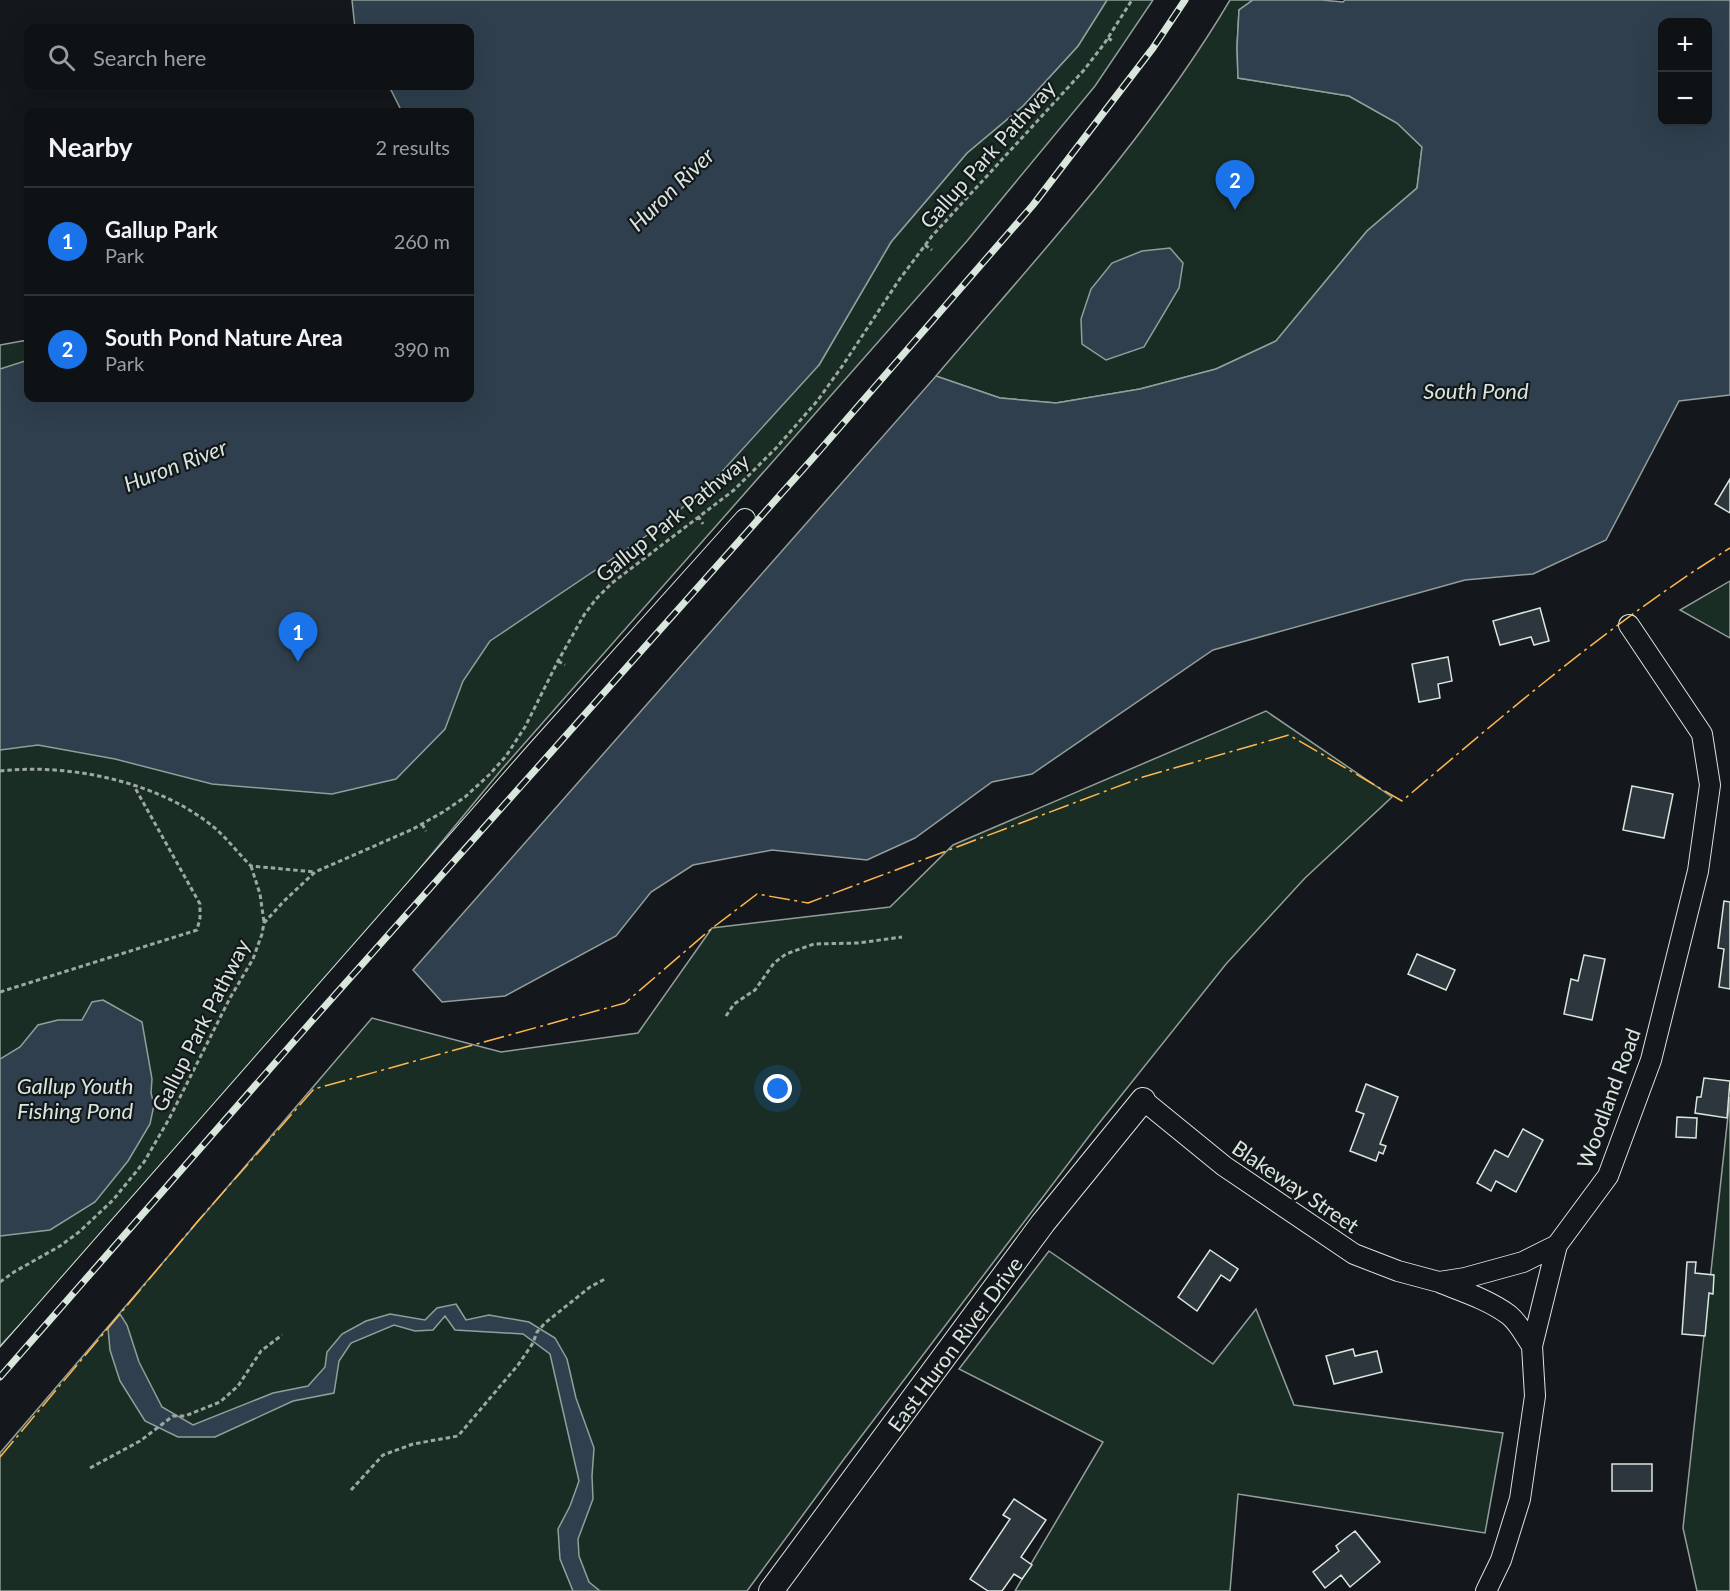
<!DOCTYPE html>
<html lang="en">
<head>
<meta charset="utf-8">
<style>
	:root { --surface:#0f1215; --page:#1d2022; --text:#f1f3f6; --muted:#9b9ea0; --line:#2f3234; --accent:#1a73e8 }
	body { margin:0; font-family:Lato,sans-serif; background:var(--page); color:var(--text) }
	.controls { position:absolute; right:18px; top:18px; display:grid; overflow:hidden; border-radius:12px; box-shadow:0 6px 24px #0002 }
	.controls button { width:54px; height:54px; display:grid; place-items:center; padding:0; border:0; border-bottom:2px solid var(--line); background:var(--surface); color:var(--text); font:30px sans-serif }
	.you { position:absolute; left:778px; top:1089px; width:21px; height:21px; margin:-15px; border:4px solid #fff; border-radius:50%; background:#1a73e8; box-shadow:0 0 0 9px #1a73e833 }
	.badge { display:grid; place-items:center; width:39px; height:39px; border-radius:50%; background:var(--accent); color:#fff; font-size:20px; font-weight:700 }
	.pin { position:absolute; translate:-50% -50px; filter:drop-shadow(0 2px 3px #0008) }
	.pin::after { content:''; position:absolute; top:32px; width:21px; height:18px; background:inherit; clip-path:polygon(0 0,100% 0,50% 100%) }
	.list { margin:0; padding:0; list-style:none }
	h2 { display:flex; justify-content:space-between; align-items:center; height:78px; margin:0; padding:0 24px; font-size:26px }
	h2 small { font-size:20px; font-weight:400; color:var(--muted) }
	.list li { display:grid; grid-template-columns:39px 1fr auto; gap:18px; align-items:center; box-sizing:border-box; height:108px; padding:0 24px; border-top:2px solid var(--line) }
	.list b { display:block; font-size:22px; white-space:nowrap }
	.list p { margin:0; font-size:20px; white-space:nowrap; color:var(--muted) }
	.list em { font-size:20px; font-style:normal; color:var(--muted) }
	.icon { flex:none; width:33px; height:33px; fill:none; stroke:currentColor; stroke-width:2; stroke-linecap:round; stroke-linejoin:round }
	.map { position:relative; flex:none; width:1730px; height:1591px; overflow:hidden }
	.search { position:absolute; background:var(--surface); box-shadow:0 6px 24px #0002; left:24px; top:24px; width:450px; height:66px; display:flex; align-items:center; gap:15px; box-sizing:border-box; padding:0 21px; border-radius:12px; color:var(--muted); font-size:22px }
	.panel { position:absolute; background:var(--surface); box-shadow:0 6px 24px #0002; left:24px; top:108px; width:450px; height:294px; border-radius:12px }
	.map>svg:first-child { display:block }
	.green { fill:#1a2d24; stroke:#939e99; stroke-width:1.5 }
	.water { fill:#2f3f4d; stroke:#939e99; stroke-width:1.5; fill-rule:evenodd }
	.building { fill:#2c363c; stroke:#d8e6dc; stroke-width:1.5 }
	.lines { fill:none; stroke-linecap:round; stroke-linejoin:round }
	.minor-casing { stroke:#d8e6dc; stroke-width:22 }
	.major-casing { stroke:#d8e6dc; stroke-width:26 }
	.path { stroke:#9da8a2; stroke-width:3; stroke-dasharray:4.5 3; stroke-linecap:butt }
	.minor { stroke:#14181c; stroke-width:20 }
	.major { stroke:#14181c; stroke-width:24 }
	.rail-casing { stroke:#d8e6dc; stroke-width:7 }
	.rail { stroke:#14181c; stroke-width:4.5; stroke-dasharray:14; stroke-linecap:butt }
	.power { stroke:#ffb74d; stroke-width:1.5; stroke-dasharray:21 4.5 3 4.5; stroke-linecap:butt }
	.labels { text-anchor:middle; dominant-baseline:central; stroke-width:4.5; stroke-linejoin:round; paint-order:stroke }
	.street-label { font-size:21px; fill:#d8e6dc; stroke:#14181c }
	.water-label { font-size:22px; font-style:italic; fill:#d8e6dc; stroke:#14181c }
</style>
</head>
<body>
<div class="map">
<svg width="1730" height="1591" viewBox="0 0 1730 1591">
	<rect width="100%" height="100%" fill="#14181c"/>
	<path class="green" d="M1107,0h46l-58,86 -128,155 -465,528 -123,149 -254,294 -125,134v-1001l28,-5v58h442l349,-33 72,-123 76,-89 56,-47 55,-60z
		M1230,0h23l-14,10 -2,37 1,31 111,18 48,27 25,24 -5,41 -50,43 -91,110 -60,28 -76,20 -84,14 -56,-5 -64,-22c103,-121 213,-239 294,-376z
		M1730,581v57l-50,-28z
		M1266,711l126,86 -87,81 -79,86 -130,163 -252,332 -97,132h-747v-138l372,-435 129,34 137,-19 74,-105 178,-21 63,-62z
		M1730,1097v494h-33l-14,-63z
		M1049,1251l164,113 43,-55 38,96 209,28 -18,100 -247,-39 -8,97h-215l88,-149 -144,-73z"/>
	<path class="water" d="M352,0h755l-29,46 -55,60 -56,47 -76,89 -72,123 -110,121 -54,44 -165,111 -27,40 -18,48 -49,50 -64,15 -120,-10 -97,-25 -77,-14 -38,5v-381l28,-9v38h442v-286h-68l-13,-26h81v-58h-115z
		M1253,0h69l21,2 2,-2h385v395l-51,6 -73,139 -73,34 -68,6 -252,70 -181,124 -40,8 -77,56 -48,22 -95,-10 -79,15 -42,27 -35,44 -111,60 -63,6 -29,-32 523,-594 64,22 56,5 84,-14 76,-20 60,-28 91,-110 50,-43 5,-41 -25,-24 -48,-27 -111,-18 -1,-31 2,-37zM1708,22v100h-46v-100z
		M1170,248l13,15 -4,25 -35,59 -38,13 -24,-16 -1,-25 10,-30 21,-26 30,-12z
		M103,1000l39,22 10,57 -1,14 3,12 -4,19 -22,37 -33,41 -45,28 -50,6v-177l20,-12 18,-22 20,-5h24l10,-18z
		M456,1304l10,16 23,-5 40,7 26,16 12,21 9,39 18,50 -2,28 1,23 -15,40 1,17 10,26 11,9h-27l-13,-32 -2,-30 12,-23 9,-25 -29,-127 -27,-20 -68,-4 -10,-14 -12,14 -18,1 -21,-6 -43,18 -12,18 -5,32 -41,8 -78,36h-37l-33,-16 -25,-40 -10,-31 -2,-22 12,-14 7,11 12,37 23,45 31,18 80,-32 35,-7 17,-19 2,-15 15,-18 24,-13 24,-7 35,6 12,-12z"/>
	<path class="building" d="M1730,479v34l-15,-9z
		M1540,608l9,33 -15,4 -3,-8 -31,8 -7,-24z
		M1448,657l4,24 -14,3 2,14 -21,4 -7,-38z
		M1632,786l41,8 -9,44 -41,-8z
		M1724,901l6,1v87l-11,-2 5,-38 -6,-1z
		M1417,954l38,16 -9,20 -38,-16z
		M1584,955l21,4 -13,61 -28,-6 7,-35 7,2z
		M1704,1078l26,3 -3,37 -32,-5 2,-16h4z
		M1366,1084l32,13 -18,47 6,2 -3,8 -4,-2 -3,9 -26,-10 14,-37 -8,-3z
		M1677,1117l20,1 -1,20 -20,-1z
		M1523,1129l20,11 -27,52 -20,-11 -5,10 -14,-8 18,-33 13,7z
		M1210,1250l28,19 -8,12 -9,-6 -24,36 -19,-14z
		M1687,1262h9l-1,11 19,2 -1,19 -4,-1 -4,43 -23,-2z
		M1353,1349l2,7 22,-5 5,21 -48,12 -8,-28z
		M1612,1464h40v27h-40z
		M1014,1499l32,21 -25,37 11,8 -10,14 -8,-5 -12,17h-14l-18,-12 40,-60 -7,-4z
		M1355,1531l25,31 -30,25 -9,-12 -16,13 -12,-16 26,-21 -3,-5z"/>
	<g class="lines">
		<defs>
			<path id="minor" d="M1143,1100l81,66 130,88 44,17 41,11 26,-4 58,-16 34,-17
				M1441,1283c23,9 48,17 68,32 10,8 16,21 23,31
				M0,1363l536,-611 209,-233
				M1486,1591l15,-31 19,-61 15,-103 -3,-50 25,-101 51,-69 43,-116 47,-189 12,-86 -8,-51 -73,-109"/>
			<g id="major">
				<path id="s1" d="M771,1591l272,-368 100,-123"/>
			</g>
		</defs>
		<use href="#minor" class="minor-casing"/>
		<use href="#major" class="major-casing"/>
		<path class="path" d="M1108,38l6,4
			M925,245l7,5
			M698,516l5,8
			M558,661l7,4
			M0,771c70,-8 161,11 216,58 12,11 23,25 35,37l64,6
			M422,824l4,7
			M251,866l9,28 4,28
			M0,992l197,-62 3,-12v-14l-66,-118
			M726,1016l8,-12 21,-14 19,-27 12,-9 28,-10 44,-1 44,-6
			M0,1282l14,-10 46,-26 19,-14 34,-32 31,-38 25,-43 61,-121 23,-39 9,-25 2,-11 20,-22 31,-29 98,-43 30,-17 22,-15 25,-23 16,-18 19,-29 33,-66 26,-46 12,-16 16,-16 122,-93 43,-43 41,-47 25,-35 56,-85 33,-44 152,-166 20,-26 28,-44
			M90,1468l50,-27 33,-25h12l35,-14 18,-16 23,-35 21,-16
			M351,1490l32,-35 30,-11 45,-8 60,-71 15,-22 4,-11 8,-9 45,-36 15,-8"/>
		<use href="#minor" class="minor"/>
		<use href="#major" class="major"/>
		<defs>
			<path id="rail" d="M0,1377l310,-354 503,-565 220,-253 120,-157 32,-48"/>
		</defs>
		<use href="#rail" class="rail-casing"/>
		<use href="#rail" class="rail"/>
		<path class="power" d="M0,1457l197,-235 117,-133 311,-86 86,-74 46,-35 51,9 335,-126 146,-42 113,66c105,-89 211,-180 328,-253"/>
	</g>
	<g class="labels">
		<g class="street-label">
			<text transform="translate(987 154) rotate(-48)">Gallup Park Pathway</text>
			<text transform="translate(672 517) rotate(-39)">Gallup Park Pathway</text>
			<text transform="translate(200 1025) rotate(-63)">Gallup Park Pathway</text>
			<text transform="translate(1608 1098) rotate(-70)">Woodland Road</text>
			<text transform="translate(1296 1186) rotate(34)">Blakeway Street</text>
			<text stroke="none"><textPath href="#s1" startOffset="308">East Huron River Drive</textPath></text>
		</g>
		<g class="water-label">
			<text transform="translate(671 189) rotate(-44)">Huron River</text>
			<text x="1476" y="390">South Pond</text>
			<text transform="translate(175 465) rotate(-21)">Huron River</text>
			<text x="75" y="1085">Gallup Youth<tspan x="75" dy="25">Fishing Pond</tspan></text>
		</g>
	</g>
</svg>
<div class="controls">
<button>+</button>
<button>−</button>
</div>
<div class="you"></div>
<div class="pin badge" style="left:298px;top:662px">1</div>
<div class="pin badge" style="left:1235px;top:210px">2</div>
<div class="search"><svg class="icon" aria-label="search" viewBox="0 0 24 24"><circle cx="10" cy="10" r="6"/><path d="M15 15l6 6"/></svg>Search here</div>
<section class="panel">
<h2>Nearby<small>2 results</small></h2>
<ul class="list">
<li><span class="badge">1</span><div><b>Gallup Park</b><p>Park</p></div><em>260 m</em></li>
<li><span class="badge">2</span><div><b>South Pond Nature Area</b><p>Park</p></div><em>390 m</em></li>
</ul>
</section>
</div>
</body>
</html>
